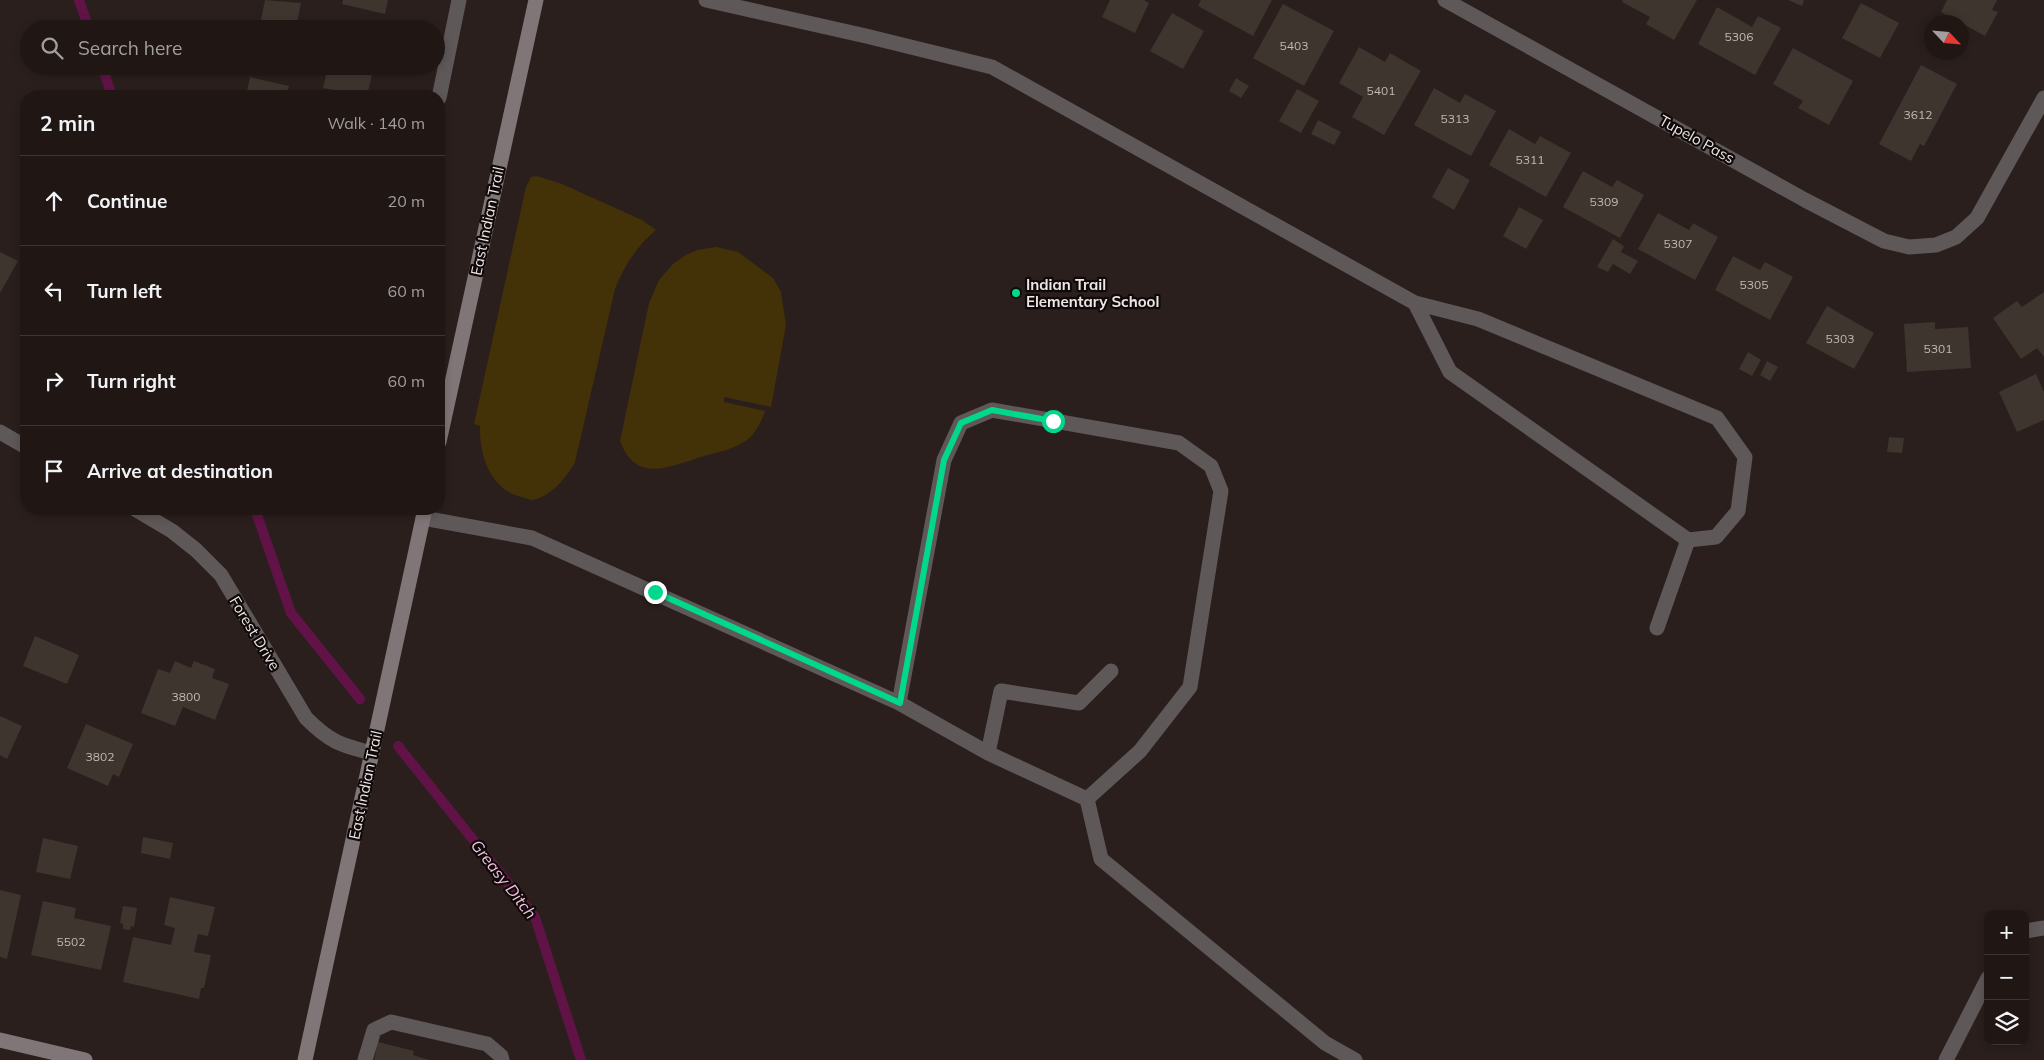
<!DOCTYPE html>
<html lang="en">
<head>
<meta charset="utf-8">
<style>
	:root { --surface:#201715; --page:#2d2422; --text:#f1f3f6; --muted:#a29fa0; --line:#3d3634 }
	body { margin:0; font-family:Mulish,sans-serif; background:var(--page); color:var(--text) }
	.controls { position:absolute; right:15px; bottom:15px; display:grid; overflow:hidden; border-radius:10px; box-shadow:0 2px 8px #0003 }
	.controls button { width:45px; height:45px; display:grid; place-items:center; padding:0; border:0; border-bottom:1px solid var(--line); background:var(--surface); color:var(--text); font:25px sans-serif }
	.compass { position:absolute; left:1924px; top:15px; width:45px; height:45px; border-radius:50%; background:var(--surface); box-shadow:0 2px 8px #0003; rotate:116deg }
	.stop { position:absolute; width:15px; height:15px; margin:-11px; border:4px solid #00d98c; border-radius:50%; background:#fff }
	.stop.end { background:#00d98c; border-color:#fff; box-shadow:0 1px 5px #0008 }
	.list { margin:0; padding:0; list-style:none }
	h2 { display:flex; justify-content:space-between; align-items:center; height:65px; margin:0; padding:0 20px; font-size:21px }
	h2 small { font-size:16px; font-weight:400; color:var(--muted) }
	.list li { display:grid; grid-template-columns:32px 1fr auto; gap:15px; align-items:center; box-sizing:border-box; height:90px; padding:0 20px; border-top:1px solid var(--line) }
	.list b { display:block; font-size:19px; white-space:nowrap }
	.list em { font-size:16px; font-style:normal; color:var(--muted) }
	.icon { flex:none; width:28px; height:28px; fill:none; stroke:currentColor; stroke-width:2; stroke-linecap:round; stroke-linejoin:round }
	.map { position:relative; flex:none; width:2044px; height:1060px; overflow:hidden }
	.search { position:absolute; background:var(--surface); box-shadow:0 2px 8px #0003; left:20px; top:20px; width:425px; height:55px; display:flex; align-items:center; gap:12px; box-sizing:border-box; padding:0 18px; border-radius:28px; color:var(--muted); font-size:19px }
	.panel { position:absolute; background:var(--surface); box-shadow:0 2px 8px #0003; left:20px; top:90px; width:425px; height:425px; border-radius:20px }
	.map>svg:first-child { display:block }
	.green { fill:#433108 }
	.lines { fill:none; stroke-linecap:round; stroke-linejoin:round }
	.stream { stroke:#611348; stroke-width:10 }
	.building { fill:#3e352e }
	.lane { stroke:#5e5859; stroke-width:15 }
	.street { stroke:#5e5859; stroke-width:15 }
	.secondary { stroke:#807677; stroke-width:15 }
	.route { stroke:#00d98c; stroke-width:6 }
	.poi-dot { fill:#00d98c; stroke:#0f0a09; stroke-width:2 }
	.labels { text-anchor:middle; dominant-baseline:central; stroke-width:4.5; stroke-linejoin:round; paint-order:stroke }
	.number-label { font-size:12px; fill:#c1bab6 }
	.street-label { font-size:15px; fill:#ede6e4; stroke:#0f0a09 }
	.poi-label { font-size:15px; font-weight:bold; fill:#ede6e4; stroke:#0f0a09; text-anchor:start }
	.water-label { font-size:16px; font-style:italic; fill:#f2c4dd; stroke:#0f0a09 }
</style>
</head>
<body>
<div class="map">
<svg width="2044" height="1060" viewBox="0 0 2044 1060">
	<rect width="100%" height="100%" fill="#2a1f1c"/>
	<path class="green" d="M537,176l25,8 80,36 14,10c-19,16 -32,36 -41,59l-40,173c-8,15 -24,35 -43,38 -2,0 -6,-2 -10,-3 -32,-7 -43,-42 -42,-71l-6,-2 52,-237 5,-10z
		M716,247l22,5 35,26 8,14 5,33 -15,82 -47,-10v5l41,9c-4,11 -9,22 -18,29 -12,9 -29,12 -43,16 -33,10 -68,29 -84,-15l29,-138 10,-23 14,-16 11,-8 13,-6z"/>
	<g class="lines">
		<path class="stream" d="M79,0l10,29
			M102,66l10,30
			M255,509l36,104 69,86
			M398,746l137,171 46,143"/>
	</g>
	<path class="building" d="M265,0l36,3 -5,26h-37z
		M343,0h45l-3,14 -43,-10z
		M1110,0h34l5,3 -14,30 -33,-16z
		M1201,0h71l-19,36 -55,-30z
		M1623,0h74l-23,40 -28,-16 4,-7 -28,-15z
		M1788,0h16l-2,6z
		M1947,0h50l-5,10 6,2 -13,24 -44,-24z
		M1861,3l38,20 -19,35 -38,-20z
		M1283,4l51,27 -30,55 -51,-28z
		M1717,7l35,20 6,-11 23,12 -26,47 -57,-31z
		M1172,13l32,18 -21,38 -33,-18z
		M338,22l27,6v1h-28z
		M1359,47l26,15 5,-9 31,18 -37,64 -32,-18 11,-20 -24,-14z
		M1793,48l60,33 -24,44 -31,-17 5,-7 -30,-17z
		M1921,65l36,19 -33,62 -4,-2 -9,17 -32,-17z
		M328,66h46l-7,30 -44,-8z
		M250,77l39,9 -3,10h-40z
		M1236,78l13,8 -8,12 -12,-7z
		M1434,88l26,15 5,-9 31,17 -25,45 -57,-31z
		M1297,89l22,12 -18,32 -22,-12z
		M1318,120l23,12 -7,13 -23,-11z
		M1509,129l26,15 5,-8 31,17 -25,44 -57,-32z
		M1448,168l22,12 -16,30 -22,-13z
		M1583,171l29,16 5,-7 27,15 -24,43 -57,-31z
		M1519,207l24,13 -17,29 -23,-13z
		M1658,213l31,17 4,-7 25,14 -23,43 -57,-31z
		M1613,239l11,7 -3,6 17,9 -8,13 -17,-10 -5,8 -11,-5z
		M0,252l18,9 -18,32z
		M1733,256l27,14 5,-8 28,15 -23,43 -55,-30z
		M2044,292v65l-7,-9 -16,11 -28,-41 24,-17 5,6z
		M1827,306l47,27 -20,36 -48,-26z
		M1935,322v7l33,-2 3,41 -64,4 -3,-48z
		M1748,352l13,8 -9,16 -13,-7z
		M1767,361l11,6 -8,14 -10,-6z
		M2036,374l8,18v28l-27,12 -18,-40z
		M1889,437l15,1 -2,15 -15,-1z
		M35,636l44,19 -12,29 -44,-18z
		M175,661l16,7 3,-7 21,8 -3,9 17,6 -14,36 -32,-13 -8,19 -34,-13 17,-44 12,4z
		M0,716l22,10 -15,33 -7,-4z
		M86,724l47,20 -14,33 -6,-3 -5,12 -41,-18z
		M143,837l30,6 -3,16 -29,-6z
		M43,838l35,8 -8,33 -34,-7z
		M0,890l21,5 -14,64 -7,-2z
		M170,897l45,10 -7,29 -10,-2 -4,18 17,3 -7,33h-3l-2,11 -76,-17 10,-45 38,8 4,-17 -11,-3z
		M43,901l33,7 -2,10 37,8 -10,44 -70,-15z
		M123,906l14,2 -3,19 -3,-1 -1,4 -7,-1v-5l-3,-1z
		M378,1042l36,9 -1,4 16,5h-55z"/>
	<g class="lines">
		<path class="lane" d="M706,0l160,36 126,31 423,236 63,16 239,99 28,39 -7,54 -22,26 -28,3 -238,-168 -35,-69
			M439,98l20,-98
			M423,518l109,20 367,165 89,50 99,46 14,60 224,184 30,17
			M1657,628l31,-88
			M899,703l45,-243 17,-37 31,-13 187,33 32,23 10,25 -31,196 -50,64 -53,48
			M988,753l13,-62 78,12 32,-32
			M2025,931l19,-3
			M365,1060l9,-30 17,-8 96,22 14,12 1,4
			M1946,1060l42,-82"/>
		<path class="street" d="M1445,0l360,200 79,41 25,6 27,-2 20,-8 21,-19 67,-120
			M0,432l26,15
			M135,509l37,22 24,19 25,25 85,143c24,24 34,27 66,35"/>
		<path class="secondary" d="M439,442l97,-442
			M0,1040l85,20
			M305,1060l120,-551"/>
	</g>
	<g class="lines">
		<path class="route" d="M655,592l245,111 44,-243 17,-37 31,-13 61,11"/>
	</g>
	<circle class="poi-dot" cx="1016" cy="293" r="5"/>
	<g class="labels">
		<g class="number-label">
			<text x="1739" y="36">5306</text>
			<text x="1294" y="45">5403</text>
			<text x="1381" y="90">5401</text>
			<text x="1918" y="114">3612</text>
			<text x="1455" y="118">5313</text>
			<text x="1530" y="159">5311</text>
			<text x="1604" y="201">5309</text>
			<text x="1678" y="243">5307</text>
			<text x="1754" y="284">5305</text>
			<text x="1840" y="338">5303</text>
			<text x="1938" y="348">5301</text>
			<text x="186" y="696">3800</text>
			<text x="100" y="756">3802</text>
			<text x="71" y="941">5502</text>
		</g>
		<g class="street-label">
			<text transform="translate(1697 139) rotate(29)">Tupelo Pass</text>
			<text transform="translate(487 221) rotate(-78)">East Indian Trail</text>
			<text transform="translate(255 633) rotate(59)">Forest Drive</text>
			<text transform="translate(365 785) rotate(-78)">East Indian Trail</text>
		</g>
		<g class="poi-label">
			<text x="1026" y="284">Indian Trail<tspan x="1026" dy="17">Elementary School</tspan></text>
		</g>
		<g class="water-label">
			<text transform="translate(504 879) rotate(52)">Greasy Ditch</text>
		</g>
	</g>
</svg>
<div class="controls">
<button>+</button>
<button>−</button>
<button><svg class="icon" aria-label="layers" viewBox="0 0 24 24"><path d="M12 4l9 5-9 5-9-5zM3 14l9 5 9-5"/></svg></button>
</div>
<svg class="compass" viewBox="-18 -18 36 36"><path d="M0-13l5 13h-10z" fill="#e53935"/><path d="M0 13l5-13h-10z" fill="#a29fa0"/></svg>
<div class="stop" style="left:1053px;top:421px"></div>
<div class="stop end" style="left:655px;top:592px"></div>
<div class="search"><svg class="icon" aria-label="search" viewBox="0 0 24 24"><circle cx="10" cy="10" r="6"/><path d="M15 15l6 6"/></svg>Search here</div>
<section class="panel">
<h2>2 min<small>Walk · 140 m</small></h2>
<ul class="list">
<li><svg class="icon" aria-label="ahead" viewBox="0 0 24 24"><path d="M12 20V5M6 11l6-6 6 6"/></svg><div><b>Continue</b></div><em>20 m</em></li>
<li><svg class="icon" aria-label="left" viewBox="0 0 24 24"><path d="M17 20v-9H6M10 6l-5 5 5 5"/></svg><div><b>Turn left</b></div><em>60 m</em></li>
<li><svg class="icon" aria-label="right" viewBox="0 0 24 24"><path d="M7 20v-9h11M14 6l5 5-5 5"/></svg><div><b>Turn right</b></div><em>60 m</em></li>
<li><svg class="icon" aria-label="arrive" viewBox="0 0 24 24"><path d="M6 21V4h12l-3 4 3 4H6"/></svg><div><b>Arrive at destination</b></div></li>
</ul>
</section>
</div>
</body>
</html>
